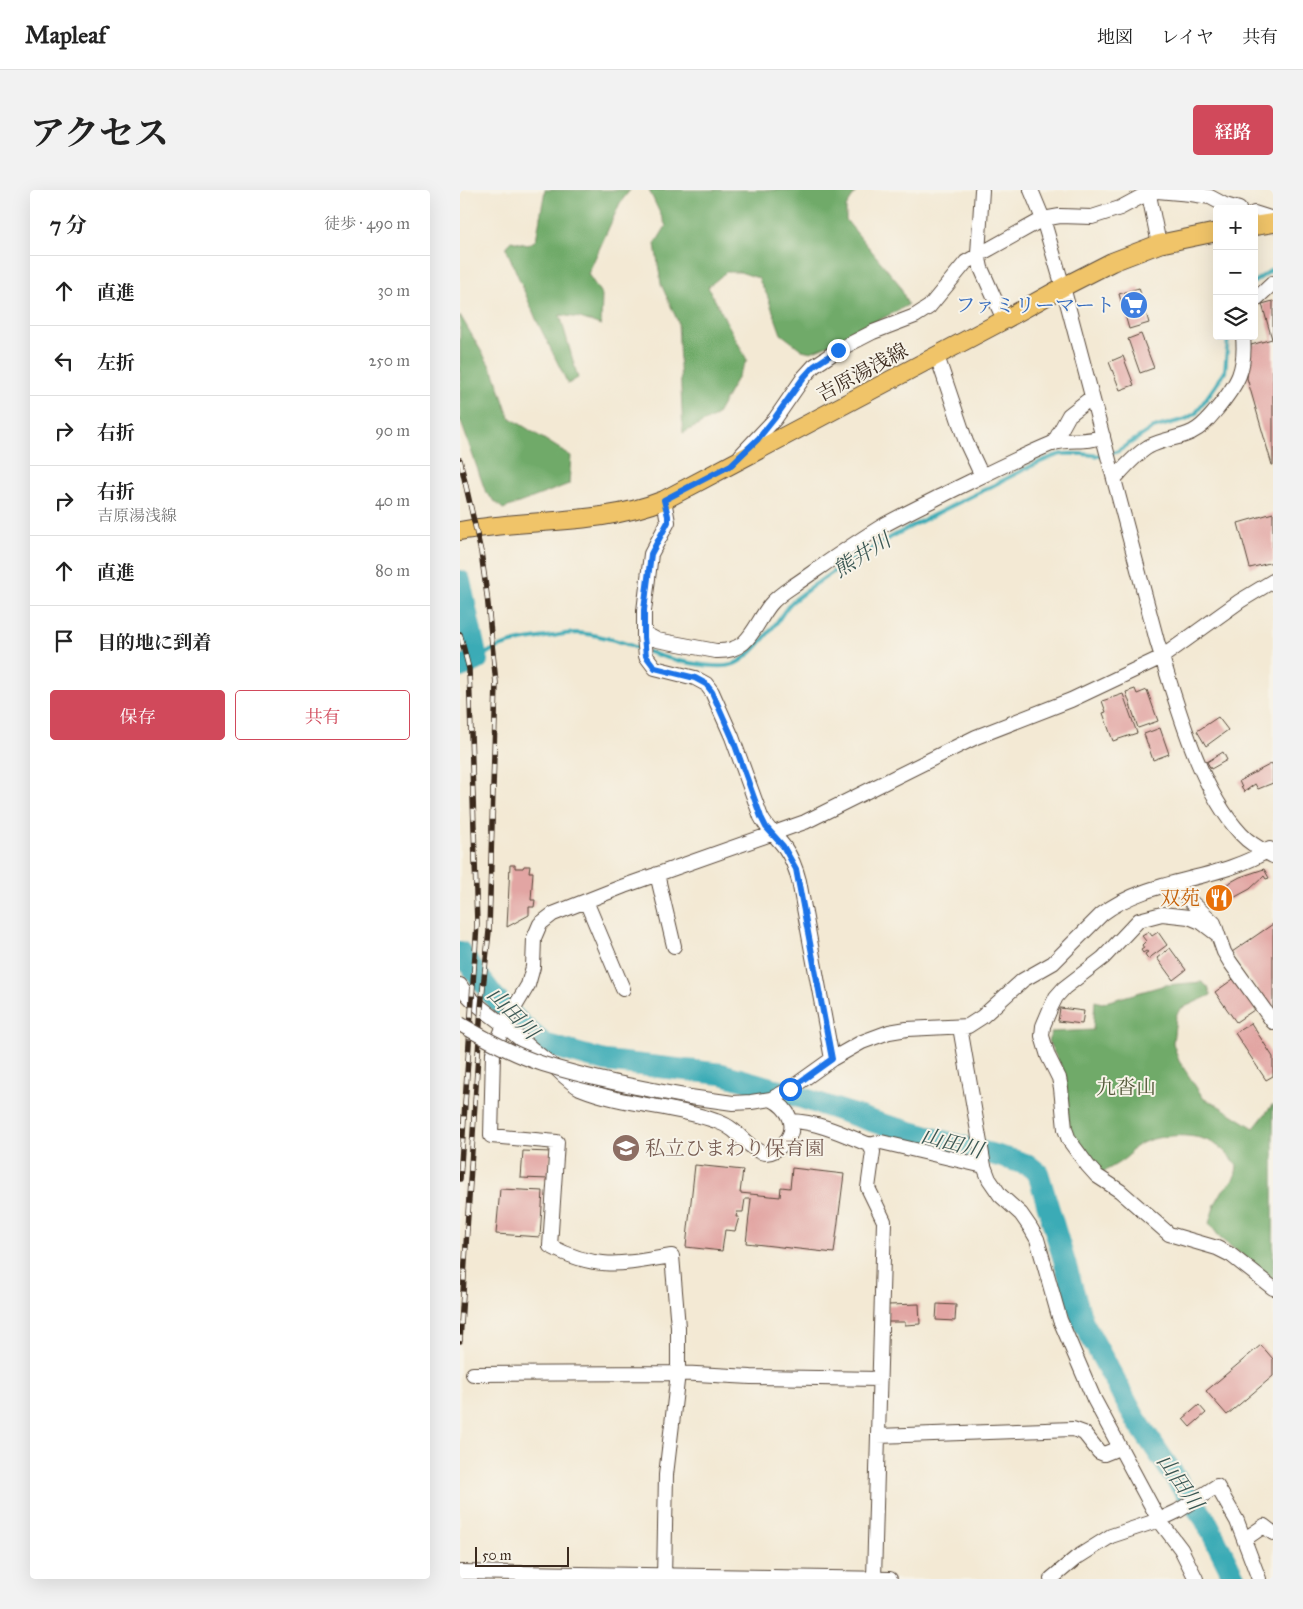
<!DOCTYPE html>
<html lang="ja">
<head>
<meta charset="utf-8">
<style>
	:root { --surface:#fff; --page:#f2f2f2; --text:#222; --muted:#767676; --line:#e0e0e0; --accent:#d1495b }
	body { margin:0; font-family:"IM FELL Great Primer","Noto Serif JP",serif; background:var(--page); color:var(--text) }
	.controls { position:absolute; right:15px; top:15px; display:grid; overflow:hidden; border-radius:5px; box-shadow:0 5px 20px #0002 }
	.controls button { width:45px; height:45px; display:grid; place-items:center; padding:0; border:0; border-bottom:1px solid var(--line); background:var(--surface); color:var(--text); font:25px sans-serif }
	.scale { position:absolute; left:15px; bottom:12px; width:94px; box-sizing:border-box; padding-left:5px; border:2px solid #3b2a1e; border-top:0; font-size:14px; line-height:18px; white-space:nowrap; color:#3b2a1e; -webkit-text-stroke:4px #f7f3e8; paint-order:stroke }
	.stop { position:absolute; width:15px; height:15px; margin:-11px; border:4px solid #1a73e8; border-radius:50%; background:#fff }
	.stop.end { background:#1a73e8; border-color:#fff; box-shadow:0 1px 5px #0008 }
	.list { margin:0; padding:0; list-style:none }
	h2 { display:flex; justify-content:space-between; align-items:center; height:65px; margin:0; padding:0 20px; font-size:21px }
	h2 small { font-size:16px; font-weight:400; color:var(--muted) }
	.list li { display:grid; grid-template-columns:32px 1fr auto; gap:15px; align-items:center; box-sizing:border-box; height:70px; padding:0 20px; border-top:1px solid var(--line) }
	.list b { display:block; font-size:19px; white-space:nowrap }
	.list p { margin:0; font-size:16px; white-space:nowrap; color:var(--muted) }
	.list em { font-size:16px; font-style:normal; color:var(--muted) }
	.actions { display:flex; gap:10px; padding:15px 20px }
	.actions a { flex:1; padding:11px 0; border:1px solid var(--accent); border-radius:5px; text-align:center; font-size:18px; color:var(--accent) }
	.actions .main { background:var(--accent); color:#fff }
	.icon { flex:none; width:28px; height:28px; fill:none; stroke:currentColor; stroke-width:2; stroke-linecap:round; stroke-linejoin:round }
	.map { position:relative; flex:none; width:813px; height:1389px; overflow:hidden; border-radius:5px }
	header { display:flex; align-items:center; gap:30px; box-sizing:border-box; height:70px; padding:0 25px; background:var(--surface); border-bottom:1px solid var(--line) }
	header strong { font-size:24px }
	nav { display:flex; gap:28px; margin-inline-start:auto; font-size:18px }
	.intro { display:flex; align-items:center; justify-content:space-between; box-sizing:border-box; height:120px; padding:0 30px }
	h1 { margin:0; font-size:35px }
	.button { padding:12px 22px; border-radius:5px; background:var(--accent); color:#fff; font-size:18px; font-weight:700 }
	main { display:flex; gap:30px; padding:0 30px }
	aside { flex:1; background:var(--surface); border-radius:5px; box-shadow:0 5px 20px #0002 }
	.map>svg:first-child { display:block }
	.forest { fill:#6faa69; stroke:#556a44 }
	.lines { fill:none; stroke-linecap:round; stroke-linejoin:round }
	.stream { stroke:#3aabb6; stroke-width:4 }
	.river { stroke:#3aabb6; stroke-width:22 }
	.building { fill:#e2a5a3 }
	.minor-casing { stroke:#574739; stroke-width:16 }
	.major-casing { stroke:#574739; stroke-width:20 }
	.minor { stroke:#fff; stroke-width:14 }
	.major { stroke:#f0c469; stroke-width:18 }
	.rail-casing { stroke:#3b2a1e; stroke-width:5.5 }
	.rail { stroke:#f7f3e8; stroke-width:4; stroke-dasharray:11; stroke-linecap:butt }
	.minor-bridge-casing { stroke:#574739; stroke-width:16; stroke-linecap:butt }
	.minor-bridge { stroke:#fff; stroke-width:14 }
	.route { stroke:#1a73e8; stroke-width:6 }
	.labels { text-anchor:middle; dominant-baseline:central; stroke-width:4; stroke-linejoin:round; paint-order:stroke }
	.shop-label { font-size:20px; fill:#366cbe; stroke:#f7f3e8; text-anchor:end }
	.street-label { font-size:20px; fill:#3b2a1e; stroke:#f7f3e8 }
	.food-label { font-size:20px; fill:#c56008; stroke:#f7f3e8; text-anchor:end }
	.park-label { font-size:20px; fill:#535839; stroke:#f7f3e8 }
	.education-label { font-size:20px; fill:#785e54; stroke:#f7f3e8; text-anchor:start }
	.water-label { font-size:21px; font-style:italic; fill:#3b5753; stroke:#f7f3e8 }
</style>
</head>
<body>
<header>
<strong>Mapleaf</strong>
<nav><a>地図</a><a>レイヤ</a><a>共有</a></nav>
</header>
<div class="intro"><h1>アクセス</h1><a class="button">経路</a></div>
<main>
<aside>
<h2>7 分<small>徒歩 · 490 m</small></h2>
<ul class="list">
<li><svg class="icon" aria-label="ahead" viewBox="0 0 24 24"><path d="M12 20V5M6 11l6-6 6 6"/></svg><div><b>直進</b></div><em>30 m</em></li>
<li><svg class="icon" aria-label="left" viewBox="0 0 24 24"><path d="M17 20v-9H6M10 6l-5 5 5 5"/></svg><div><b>左折</b></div><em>250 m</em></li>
<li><svg class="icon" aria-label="right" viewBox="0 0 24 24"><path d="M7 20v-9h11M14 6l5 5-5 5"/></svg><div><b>右折</b></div><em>90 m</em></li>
<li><svg class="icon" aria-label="right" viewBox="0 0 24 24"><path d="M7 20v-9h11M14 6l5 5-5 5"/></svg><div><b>右折</b><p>吉原湯浅線</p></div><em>40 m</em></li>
<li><svg class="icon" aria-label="ahead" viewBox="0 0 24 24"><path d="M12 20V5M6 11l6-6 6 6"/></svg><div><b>直進</b></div><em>80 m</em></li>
<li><svg class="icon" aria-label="arrive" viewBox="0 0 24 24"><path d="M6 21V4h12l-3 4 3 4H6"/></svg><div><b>目的地に到着</b></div></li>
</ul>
<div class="actions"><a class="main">保存</a><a>共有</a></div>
</aside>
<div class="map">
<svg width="813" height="1389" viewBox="0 0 813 1389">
	<rect width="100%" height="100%" fill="#f7f3e8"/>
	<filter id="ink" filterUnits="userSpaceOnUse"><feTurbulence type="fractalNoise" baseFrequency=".02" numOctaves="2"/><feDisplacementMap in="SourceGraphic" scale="10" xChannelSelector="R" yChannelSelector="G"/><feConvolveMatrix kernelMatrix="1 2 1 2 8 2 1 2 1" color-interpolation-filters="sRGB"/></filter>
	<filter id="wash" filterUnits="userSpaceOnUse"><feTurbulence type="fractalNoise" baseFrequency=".0096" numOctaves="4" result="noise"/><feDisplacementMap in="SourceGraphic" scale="20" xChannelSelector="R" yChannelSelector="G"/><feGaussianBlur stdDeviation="1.12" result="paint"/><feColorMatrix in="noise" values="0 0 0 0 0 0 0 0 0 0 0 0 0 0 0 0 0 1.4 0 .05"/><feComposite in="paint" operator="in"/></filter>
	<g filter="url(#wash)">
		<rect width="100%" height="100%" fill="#f3e9d4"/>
		<path class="forest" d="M85,0h85l-10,13 -32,71 14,21 -1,30 -21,-7 -20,-3 18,63 -10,6 -32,-65 -30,-71 5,-7 17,4 8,-5z
			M189,0h208l-11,17v13l53,64 9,21 -63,33 -34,14 -9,-2 -21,-16 -14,-39 -9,-17 -18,-6h-14l-18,15 39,73 -31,56 -33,17 -5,-111 -17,-38 -6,-40 11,-18z
			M0,125l34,58 15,44 62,39 -2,28 -66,25 -17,-16 -26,-74z
			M742,792l6,5 3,8 -31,14 -4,7 -3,27 6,18 25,38 10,4 40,25 19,-24v175l-52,-40 -12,-16 6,-19 8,-14 12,-12 2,-12c-7,-9 -15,-19 -26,-24 -20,-10 -57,-8 -76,5 -3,2 -5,6 -7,9 -8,7 -18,12 -27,17l-32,-44 -7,-61 -14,-27 4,-9 41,-2 2,-29 7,2 63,-18z"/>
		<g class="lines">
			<path class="stream" d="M794,92l19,-13
				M650,264l8,-3 35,-23 33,-9 10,-6 29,-41 3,-36
				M189,462c17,7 68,19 85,12 14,-5 34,-30 43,-42 5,-7 10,-16 16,-21 59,-47 126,-79 193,-112 23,-11 47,-26 72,-34 13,-3 32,0 45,1
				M17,470c21,-18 49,-20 76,-24 7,-1 15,-3 22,-3 22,1 48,9 67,17"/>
			<path class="river" d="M0,391l17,79 -17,7
				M0,762l35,46 27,27 22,19 61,17 117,13 56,16 100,33 135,37 15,5 10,8 44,147 53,98 50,74 20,27 30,60"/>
		</g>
		<g id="blocks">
			<path class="building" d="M679,98l10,35 -20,6 -10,-35z
				M813,111v164h-1l-25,-87 4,-33 21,-6 -10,-35z
				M681,144l13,34 -14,5 -12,-34z
				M663,166l11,29 -14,5 -11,-28z
				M813,323v49l-23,6 -12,-45z
				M675,499l2,5 10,-4 11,31 -20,7 -12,-36z
				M663,504l14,39 -24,8 -10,-28 3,-1 -4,-11z
				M758,527l10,13 -22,16 -9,-15z
				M700,538l9,26 -16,6 -9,-26z
				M763,562l4,8 -16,9 -4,-7z
				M813,573v20l-15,6 -3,-5 -11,8 -5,-11z
				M50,675h5v3h8l1,-2h6l-1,6h4l-2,28h4l-1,7h-5v8l-22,12z
				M804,679l5,9 -3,1 -2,-3 -14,13 -35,19 -8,-13 33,-18z
				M813,734v87l-41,-59z
				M689,742l3,4 6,-4 9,13 -19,14 -3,-5 3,-2 -2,-1 -3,2 -2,-3 3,-2 -2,-3 4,-4 -4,-5z
				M710,758l16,22 -13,10 -16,-22z
				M776,787l21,31 -21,14 -21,-30z
				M600,818l24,3 -2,13 -24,-3z
				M791,833l22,34v19l-7,4 -31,-47z
				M63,961l28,1 -2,27 -28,-1z
				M235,975l48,5 -3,23 40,4 1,-10 9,1 2,-20 52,6 -10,79 -88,-10 5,-44h-6l-2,13h-6l-1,5h3l-4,14 -10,-1 -3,21 -36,-4z
				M40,999l43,2 -3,46 -44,-3z
				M459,1114l1,20 -15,1v-3h-17v-17z
				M477,1114l19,1 -1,16 -19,-1z
				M801,1155l12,14v17l-46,39 -21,-24z
				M739,1215l7,8 -16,14 -7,-8z"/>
		</g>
	</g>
	<g filter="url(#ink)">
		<use href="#blocks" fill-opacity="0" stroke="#574739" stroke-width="1"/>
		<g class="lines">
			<defs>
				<path id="minor" d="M522,0l-4,64 3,14 23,52
					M571,0l12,29 20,68 94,354c19,60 41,147 84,193 9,10 21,16 32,22
					M688,0l11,54
					M794,23l19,6
					M794,111l19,-18
					M477,166l29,86 16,34
					M593,254l16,-29 23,-18
					M281,265l34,-36 29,-42 10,-11 24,-16 35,-18 42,-16 14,-9 37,-45 77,-43 17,-3 32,1 28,-9 28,-15 9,-2 34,3 19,3 15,8 14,4
					M654,289c11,-12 21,-24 34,-32 14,-8 30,-8 44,-15 11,-5 17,-14 25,-23 21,-26 29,-39 26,-73
					M204,310l4,22 -17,32 -7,57v26l2,19 9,12 40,10 11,6 6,8 20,45 29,80c6,12 16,20 24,31 7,10 11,21 14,33l33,178
					M184,443l13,7 59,11c34,1 37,-24 54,-46 7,-9 17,-15 26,-21 29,-20 58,-41 88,-59 20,-11 41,-21 61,-31 35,-17 70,-35 106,-50 18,-7 35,0 52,-8
					M197,684l17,72
					M712,694l42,39 4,12 -17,-13 -12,-5 -27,-3 -23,6 -36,38 -39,30 -8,9 -5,10 -8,19 -1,10 6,20 11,22 2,10 4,41 4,11 19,26 9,10 23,15 49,43 48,14 14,7 42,33
					M126,711l37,88
					M758,745l6,17 6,10 43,60
					M0,795c9,15 27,27 41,38 17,14 33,28 50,41 9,8 19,19 29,24 44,18 93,17 136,33 6,2 12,5 17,9 15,12 29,36 50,14 17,-16 6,-36 -12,-45
					M500,837l24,139 5,13 11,16 21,19 9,13 7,12 23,81 34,79 65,121 22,29 15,30
					M230,907l43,6 18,-1 20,-3 19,-10 42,-30 30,-17 27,-10 18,-3 61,-3 14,-9 41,-37 30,-17 49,-49c48,-37 117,-32 168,-65
					M332,931c27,1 53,14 78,24l3,7 -5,36 16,33 -10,357
					M410,955l11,-3 103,24
					M13,1184l205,-1 73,4 129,2
					M418,1246l195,-7 11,4 15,19 5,2 15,-6
					M785,1349l19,-13 9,7
					M0,1382l430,7
					M204,1389l2,-104 12,-102v-46l-6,-71c-50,8 -75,15 -122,-10l7,-104 -66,-6 2,-83 11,-28 24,-40 5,-18 1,-29 6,-14 13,-10 71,-28 181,-64 171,-85 95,-37 91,-43 78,-56 33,-20
					M591,1389l25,-21 35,-22 48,-16 19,-9 39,-25 20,35 22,58"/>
				<path id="major" d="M794,36l19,-3
					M0,341c68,-13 139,-5 204,-31l340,-180 59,-33 49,-25 47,-18 58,-12"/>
			</defs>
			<use href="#minor" class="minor-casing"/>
			<use href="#major" class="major-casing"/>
			<use href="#minor" class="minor"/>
			<use href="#major" class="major"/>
			<defs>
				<path id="rail" d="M0,270l21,92 6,43 9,88 -7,248 -8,76 -21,334
					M0,444l9,35 8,255 -17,255"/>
			</defs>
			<use href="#rail" class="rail-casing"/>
			<use href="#rail" class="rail"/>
			<defs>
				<path id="minor-bridge" d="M0,834c26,15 54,31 83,40 48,15 98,24 147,33"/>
			</defs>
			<use href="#minor-bridge" class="minor-bridge-casing"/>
			<use href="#minor-bridge" class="minor-bridge"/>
		</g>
	</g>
	<g class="lines" filter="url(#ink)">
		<path class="route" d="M330,899l42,-30 -36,-190 -13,-23 -17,-19 -5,-10 -29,-80 -20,-45 -6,-8 -11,-6 -40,-10 -9,-12 -2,-19v-27l7,-56 17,-32v-6l-4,-16 67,-35 27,-26 16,-20 30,-42 10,-11 24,-16"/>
	</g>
	<defs>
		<symbol id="supermarket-disc" viewBox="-11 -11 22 22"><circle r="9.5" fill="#3f7fe0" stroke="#f7f3e8"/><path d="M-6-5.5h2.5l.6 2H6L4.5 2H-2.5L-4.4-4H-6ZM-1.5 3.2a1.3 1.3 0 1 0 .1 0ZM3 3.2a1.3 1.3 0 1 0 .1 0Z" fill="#fff"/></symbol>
		<symbol id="restaurant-disc" viewBox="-11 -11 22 22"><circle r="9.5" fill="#e8710a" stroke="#f7f3e8"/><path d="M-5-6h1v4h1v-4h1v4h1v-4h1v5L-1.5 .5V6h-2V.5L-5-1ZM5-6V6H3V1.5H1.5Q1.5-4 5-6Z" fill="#fff"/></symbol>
		<symbol id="school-disc" viewBox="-11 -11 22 22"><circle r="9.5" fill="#8d6e63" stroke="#f7f3e8"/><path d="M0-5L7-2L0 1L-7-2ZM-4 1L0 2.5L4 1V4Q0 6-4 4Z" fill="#fff"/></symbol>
	</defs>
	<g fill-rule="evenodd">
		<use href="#supermarket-disc" x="658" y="99" width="32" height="32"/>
		<use href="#restaurant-disc" x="743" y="692" width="32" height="32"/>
		<use href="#school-disc" x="150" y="942" width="32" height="32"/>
	</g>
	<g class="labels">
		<g class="shop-label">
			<text x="655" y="115">ファミリーマート</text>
		</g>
		<g class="street-label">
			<text transform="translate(402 182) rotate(-28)">吉原湯浅線</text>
		</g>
		<g class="food-label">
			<text x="740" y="708">双苑</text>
		</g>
		<g class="park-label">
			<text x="666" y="897">九沓山</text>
		</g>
		<g class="education-label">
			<text x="185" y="958">私立ひまわり保育園</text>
		</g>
		<g class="water-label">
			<text transform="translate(402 365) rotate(-32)">熊井川</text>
			<text transform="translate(53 823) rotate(46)">山田川</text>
			<text transform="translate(492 953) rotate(15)">山田川</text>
			<text transform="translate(720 1292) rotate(55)">山田川</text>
		</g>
	</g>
</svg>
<div class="controls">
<button>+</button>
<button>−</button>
<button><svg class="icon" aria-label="layers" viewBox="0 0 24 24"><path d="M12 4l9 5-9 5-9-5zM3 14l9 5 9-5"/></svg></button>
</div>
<div class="scale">50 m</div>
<div class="stop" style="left:330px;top:899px"></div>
<div class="stop end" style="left:378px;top:160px"></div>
</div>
</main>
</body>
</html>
